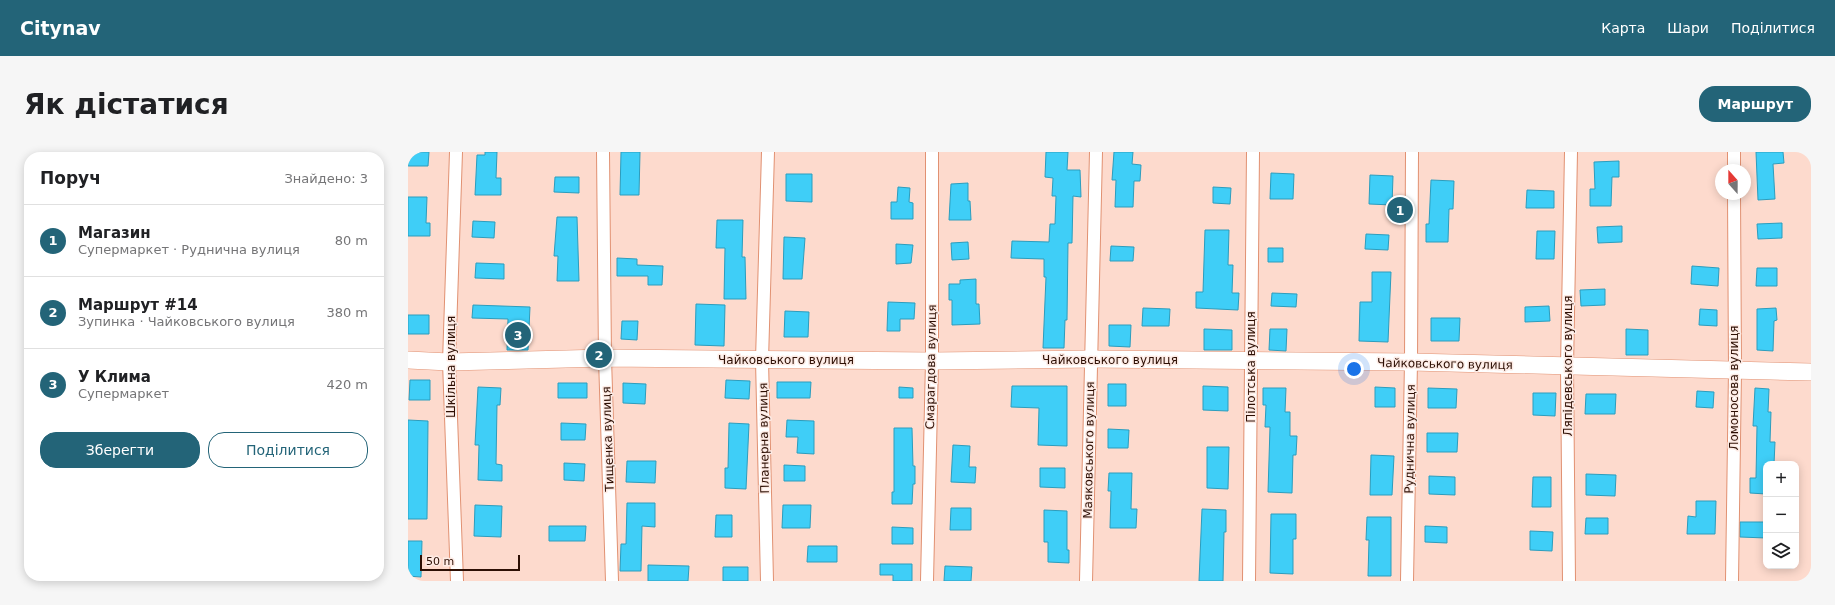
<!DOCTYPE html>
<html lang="uk">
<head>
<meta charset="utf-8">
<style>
	:root { --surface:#fff; --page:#f6f6f6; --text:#202124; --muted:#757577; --line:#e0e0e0; --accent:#236478 }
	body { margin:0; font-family:"DejaVu Sans",sans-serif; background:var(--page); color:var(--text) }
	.controls { position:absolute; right:12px; bottom:12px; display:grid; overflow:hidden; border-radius:8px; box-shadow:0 2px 10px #0003 }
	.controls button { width:36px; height:36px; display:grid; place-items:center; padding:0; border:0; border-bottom:1px solid var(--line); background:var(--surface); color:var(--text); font:20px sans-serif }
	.compass { position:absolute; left:1307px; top:12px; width:36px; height:36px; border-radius:50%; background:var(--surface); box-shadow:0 2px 10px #0003; rotate:339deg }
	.scale { position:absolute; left:12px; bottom:10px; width:100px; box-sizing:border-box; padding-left:4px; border:2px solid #2d0f04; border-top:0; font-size:11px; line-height:14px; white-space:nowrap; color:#2d0f04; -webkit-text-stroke:3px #fdebe5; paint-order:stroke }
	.you { position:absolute; left:946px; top:217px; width:14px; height:14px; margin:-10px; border:3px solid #fff; border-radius:50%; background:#1a73e8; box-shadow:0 0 0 6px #1a73e833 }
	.badge { display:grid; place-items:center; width:26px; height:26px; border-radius:50%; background:var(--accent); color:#fff; font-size:13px; font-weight:700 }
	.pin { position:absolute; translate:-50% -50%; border:2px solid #fff; box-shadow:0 1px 4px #0006 }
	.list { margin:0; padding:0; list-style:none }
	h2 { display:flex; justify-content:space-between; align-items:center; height:52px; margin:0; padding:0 16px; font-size:17px }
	h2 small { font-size:13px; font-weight:400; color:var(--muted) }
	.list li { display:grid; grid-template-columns:26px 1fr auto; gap:12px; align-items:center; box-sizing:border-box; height:72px; padding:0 16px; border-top:1px solid var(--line) }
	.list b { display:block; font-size:15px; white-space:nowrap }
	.list p { margin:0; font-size:13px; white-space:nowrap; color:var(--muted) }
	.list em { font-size:13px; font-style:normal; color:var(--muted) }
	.actions { display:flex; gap:8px; padding:12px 16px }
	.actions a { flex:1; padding:9px 0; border:1px solid var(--accent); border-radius:16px; text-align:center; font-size:14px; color:var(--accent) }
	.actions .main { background:var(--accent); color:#fff }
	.icon { flex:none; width:22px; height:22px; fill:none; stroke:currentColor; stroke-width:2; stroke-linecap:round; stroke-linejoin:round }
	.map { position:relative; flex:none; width:1403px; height:429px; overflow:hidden; border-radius:16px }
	header { display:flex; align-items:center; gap:24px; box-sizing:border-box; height:56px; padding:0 20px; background:var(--accent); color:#fff }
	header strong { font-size:19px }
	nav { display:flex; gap:22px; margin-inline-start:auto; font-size:14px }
	.intro { display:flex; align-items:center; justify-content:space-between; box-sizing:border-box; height:96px; padding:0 24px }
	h1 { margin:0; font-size:28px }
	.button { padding:10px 18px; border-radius:16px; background:var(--accent); color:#fff; font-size:14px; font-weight:700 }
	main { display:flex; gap:24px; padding:0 24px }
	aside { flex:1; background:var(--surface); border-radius:16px; box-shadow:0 2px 10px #0003 }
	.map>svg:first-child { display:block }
	.building { fill:#3fcef7; stroke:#2c9dbd }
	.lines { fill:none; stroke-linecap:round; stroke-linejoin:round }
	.street-casing { stroke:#e19172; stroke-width:14 }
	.secondary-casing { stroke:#e19172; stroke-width:18 }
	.street { stroke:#fff; stroke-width:12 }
	.secondary { stroke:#fff; stroke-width:17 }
	.labels { text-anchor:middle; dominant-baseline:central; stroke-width:3; stroke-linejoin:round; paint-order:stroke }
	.street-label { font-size:12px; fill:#2d0f04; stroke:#fdebe5 }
</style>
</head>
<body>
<header>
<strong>Citynav</strong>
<nav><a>Карта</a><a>Шари</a><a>Поділитися</a></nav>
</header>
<div class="intro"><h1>Як дістатися</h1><a class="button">Маршрут</a></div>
<main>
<aside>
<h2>Поруч<small>Знайдено: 3</small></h2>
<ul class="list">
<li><span class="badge">1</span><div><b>Магазин</b><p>Супермаркет · Руднична вулиця</p></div><em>80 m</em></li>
<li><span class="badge">2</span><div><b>Маршрут #14</b><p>Зупинка · Чайковського вулиця</p></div><em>380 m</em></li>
<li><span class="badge">3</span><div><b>У Клима</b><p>Супермаркет</p></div><em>420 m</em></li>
</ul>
<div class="actions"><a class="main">Зберегти</a><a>Поділитися</a></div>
</aside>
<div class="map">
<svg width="1403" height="429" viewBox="0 0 1403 429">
	<rect width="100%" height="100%" fill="#fddacd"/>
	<path class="building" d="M0,0h21l-1,14h-20z
		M77,0h12l-1,26h5v17h-26l2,-40h8z
		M213,0h19l-1,43h-19z
		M638,0h22l-1,18h13l1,27 -8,-1 -1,47h-4l-1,77h-2l-1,28h-21l3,-71h-2v-18l-33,-1 1,-17 37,1 1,-18h5l1,-28h-4l1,-18 -8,-1z
		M706,0h19l-1,12 9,1 -1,16h-6l-1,26h-18l1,-27h-4z
		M1348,0h27l1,11 -11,1 2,35 -17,1z
		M1211,9v16h-7l-1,29h-21v-17h5l-1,-27z
		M863,21l23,1 -1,25h-23z
		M378,22h26v28l-26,-1z
		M962,23l23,1 -1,29 -23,-1z
		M147,25h24v16l-25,-1z
		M1023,28l23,1 -1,28h-4l-1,33h-22v-18h3z
		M560,31v18h2l1,19h-22l2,-36z
		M490,35l12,1 -1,14 4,1v16h-22v-17h6z
		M805,35l18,1 -1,16 -17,-1z
		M1119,38l27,1v17h-28z
		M0,45h19l-1,26h4v13h-22z
		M149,65h20l2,64h-22l1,-25h-4z
		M309,68h26l-1,37h3l1,42h-22l1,-51h-9z
		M65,69l22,1 -1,16 -22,-1z
		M1374,71v15l-24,1 -1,-15z
		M1214,74v16l-24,1 -1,-16z
		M797,78h24l-1,35h5l-1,28h7l-1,17 -42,-2v-16h7z
		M1129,79h18l-1,28h-18z
		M958,82l23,1 -1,15 -23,-1z
		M376,85l21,1 -3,41h-19z
		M560,90l1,17 -17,1 -1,-17z
		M488,92l17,1 -2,18 -15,1z
		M703,94l23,1 -1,14h-23z
		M860,96h15v14h-15z
		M209,106l20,1v6l26,1 -1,19h-14v-9h-31z
		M68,111l28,1v15l-29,-1z
		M1284,114l27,2 -1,18 -27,-2z
		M1349,116h20v18h-21z
		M964,120h19l-3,70 -29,-1 1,-39h12z
		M568,127v25h3l1,20 -28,1v-25h-3v-16h11v-4z
		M1197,137v16l-24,1 -1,-16z
		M864,141l25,1 -1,13 -25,-1z
		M480,150l27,1 -1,16h-14v12h-13z
		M288,152l29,1 -1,41 -29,-1z
		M65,153l57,2 -2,43h-21l1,-31 -36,-1z
		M1141,154l1,15 -25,1v-15z
		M735,156l27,1 -1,17h-27z
		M1368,156l1,12 -3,1 -1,30 -16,-1v-41z
		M1292,157l17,1v16l-18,-1z
		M377,159l24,1 -1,25h-24z
		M0,163h21v19h-21z
		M1023,166h29l-1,23h-28z
		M214,169h16l-1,19 -16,-1z
		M701,173h22l-1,22 -21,-1z
		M796,177l28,1v20h-28z
		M862,177h17l-1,22 -17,-1z
		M1218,177l22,1v25h-22z
		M2,228h20v20h-21z
		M318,228l24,1 -1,18 -24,-1z
		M369,230h34l-1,16h-33z
		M150,231h29v15h-29z
		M215,231l23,1 -1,20 -22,-1z
		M700,232h18v22h-18z
		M604,234h55v60l-29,-1 1,-37 -28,-1z
		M795,234l25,1v24l-25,-1z
		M70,235l23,1 -1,17h-3l-1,59 6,1v16l-24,-1 1,-35h-4z
		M491,235l14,1v10h-14z
		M967,235l20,1v19h-20z
		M855,236h23l-1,24h5v24h7l-1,19h-3l-1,38 -24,-1 2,-65h-5l1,-22h-3z
		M1020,236l29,1 -1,19h-28z
		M1347,236l14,1 -1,23h3l-1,30h5l-1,22h-8v30l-16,-1v-15h6l1,-52h-4z
		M1289,239l17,1 -1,16 -17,-1z
		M1125,241h23l-1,23 -22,-1z
		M1178,242h30l-1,20h-30z
		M0,268l20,1 -1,98h-19z
		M379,268l27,1v33l-17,-1 1,-16h-12z
		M153,271l25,1 -1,16h-24z
		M321,271l20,1 -3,65 -21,-1v-20h3z
		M486,276h18l1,38h2v18h-2l-1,20h-20v-12h2z
		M700,277l21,1 -1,18h-20z
		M1019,281h31l-1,19h-30z
		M545,293l17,1 -1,21h7l-1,16 -24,-1z
		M799,295h22l-1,42 -21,-1z
		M963,303l23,1 -2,39h-22z
		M219,309h29l-1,22 -29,-1z
		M156,311l21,1 -1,17 -20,-1z
		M376,313l21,1v15h-21z
		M632,316h25v20l-25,-1z
		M701,321h23l-1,36h6l-1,19h-26l1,-37h-3z
		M1178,322l30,1 -1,21 -29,-1z
		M1021,324l26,1v18l-26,-1z
		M1125,325h18v30h-19z
		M1288,349h20l-1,33h-28l1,-18 8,1z
		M219,351h28v24l-13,-1 -1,45h-21l1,-27h5z
		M67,353l27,1 -1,31 -27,-1z
		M375,353h28l-1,23h-28z
		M543,356h20v22h-21z
		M794,357l24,1v22h-2l-1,49h-24z
		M636,358l23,1v39h2v13l-21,-1v-20h-4z
		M863,362h25v25h-3v35l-23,-1z
		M308,363h16v22h-17z
		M959,365h24v59h-23l1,-36h-3z
		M1178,366h22v16h-23z
		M1332,370h26v16l-26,-1z
		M141,374h37l-1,15h-36z
		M1017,374l22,1v16l-22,-1z
		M484,375l21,1v16h-21z
		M1122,379l23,1 -1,19 -22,-1z
		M0,389h14l-1,36 -13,-1z
		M400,394h29v16h-30z
		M472,412h32v17h-19v-6h-13z
		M240,413l41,1 -1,15h-40z
		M537,414l27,1 -1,14h-27z
		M315,415h25v14h-25z"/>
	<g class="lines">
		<defs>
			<path id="street" d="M48,0l-7,210 8,219
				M195,0l2,206 7,223
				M1326,0v18
				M359,429l-5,-221 6,-208
				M519,429l5,-220v-209
				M678,429l10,-429
				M841,429l4,-429
				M999,429l4,-219 1,-210
				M1161,429l-2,-214 4,-215
				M1324,429l3,-211 -1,-176"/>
			<path id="secondary" d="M0,208l41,2 156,-4 327,3 159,-2 320,3 400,10"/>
		</defs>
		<use href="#street" class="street-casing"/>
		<use href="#secondary" class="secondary-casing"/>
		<use href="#street" class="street"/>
		<use href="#secondary" class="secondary"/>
	</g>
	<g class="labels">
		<g class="street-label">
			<text x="378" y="208">Чайковського вулиця</text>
			<text x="702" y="208">Чайковського вулиця</text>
			<text transform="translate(1037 212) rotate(1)">Чайковського вулиця</text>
			<text transform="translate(1160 214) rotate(-90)">Ляпідевського вулиця</text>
			<text transform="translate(43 215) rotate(-90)">Шкільна вулиця</text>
			<text transform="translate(523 215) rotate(-89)">Смарагдова вулиця</text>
			<text transform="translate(843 215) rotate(-90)">Пілотська вулиця</text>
			<text transform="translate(1326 236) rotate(-90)">Ломоносова вулиця</text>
			<text transform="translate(356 286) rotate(-91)">Планерна вулиця</text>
			<text transform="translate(200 287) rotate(-92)">Тищенка вулиця</text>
			<text transform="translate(1002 287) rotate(-89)">Руднична вулиця</text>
			<text transform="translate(681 298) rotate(-89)">Маяковського вулиця</text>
		</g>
	</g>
</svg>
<div class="controls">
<button>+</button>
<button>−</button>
<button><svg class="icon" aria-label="layers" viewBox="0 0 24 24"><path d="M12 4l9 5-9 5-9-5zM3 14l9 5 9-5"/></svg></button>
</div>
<svg class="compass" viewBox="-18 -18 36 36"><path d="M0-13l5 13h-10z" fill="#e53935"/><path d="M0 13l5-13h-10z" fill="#757577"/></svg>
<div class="scale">50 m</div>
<div class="you"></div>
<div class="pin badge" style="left:992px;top:58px">1</div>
<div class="pin badge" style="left:191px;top:203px">2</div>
<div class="pin badge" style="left:110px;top:183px">3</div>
</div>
</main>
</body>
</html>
